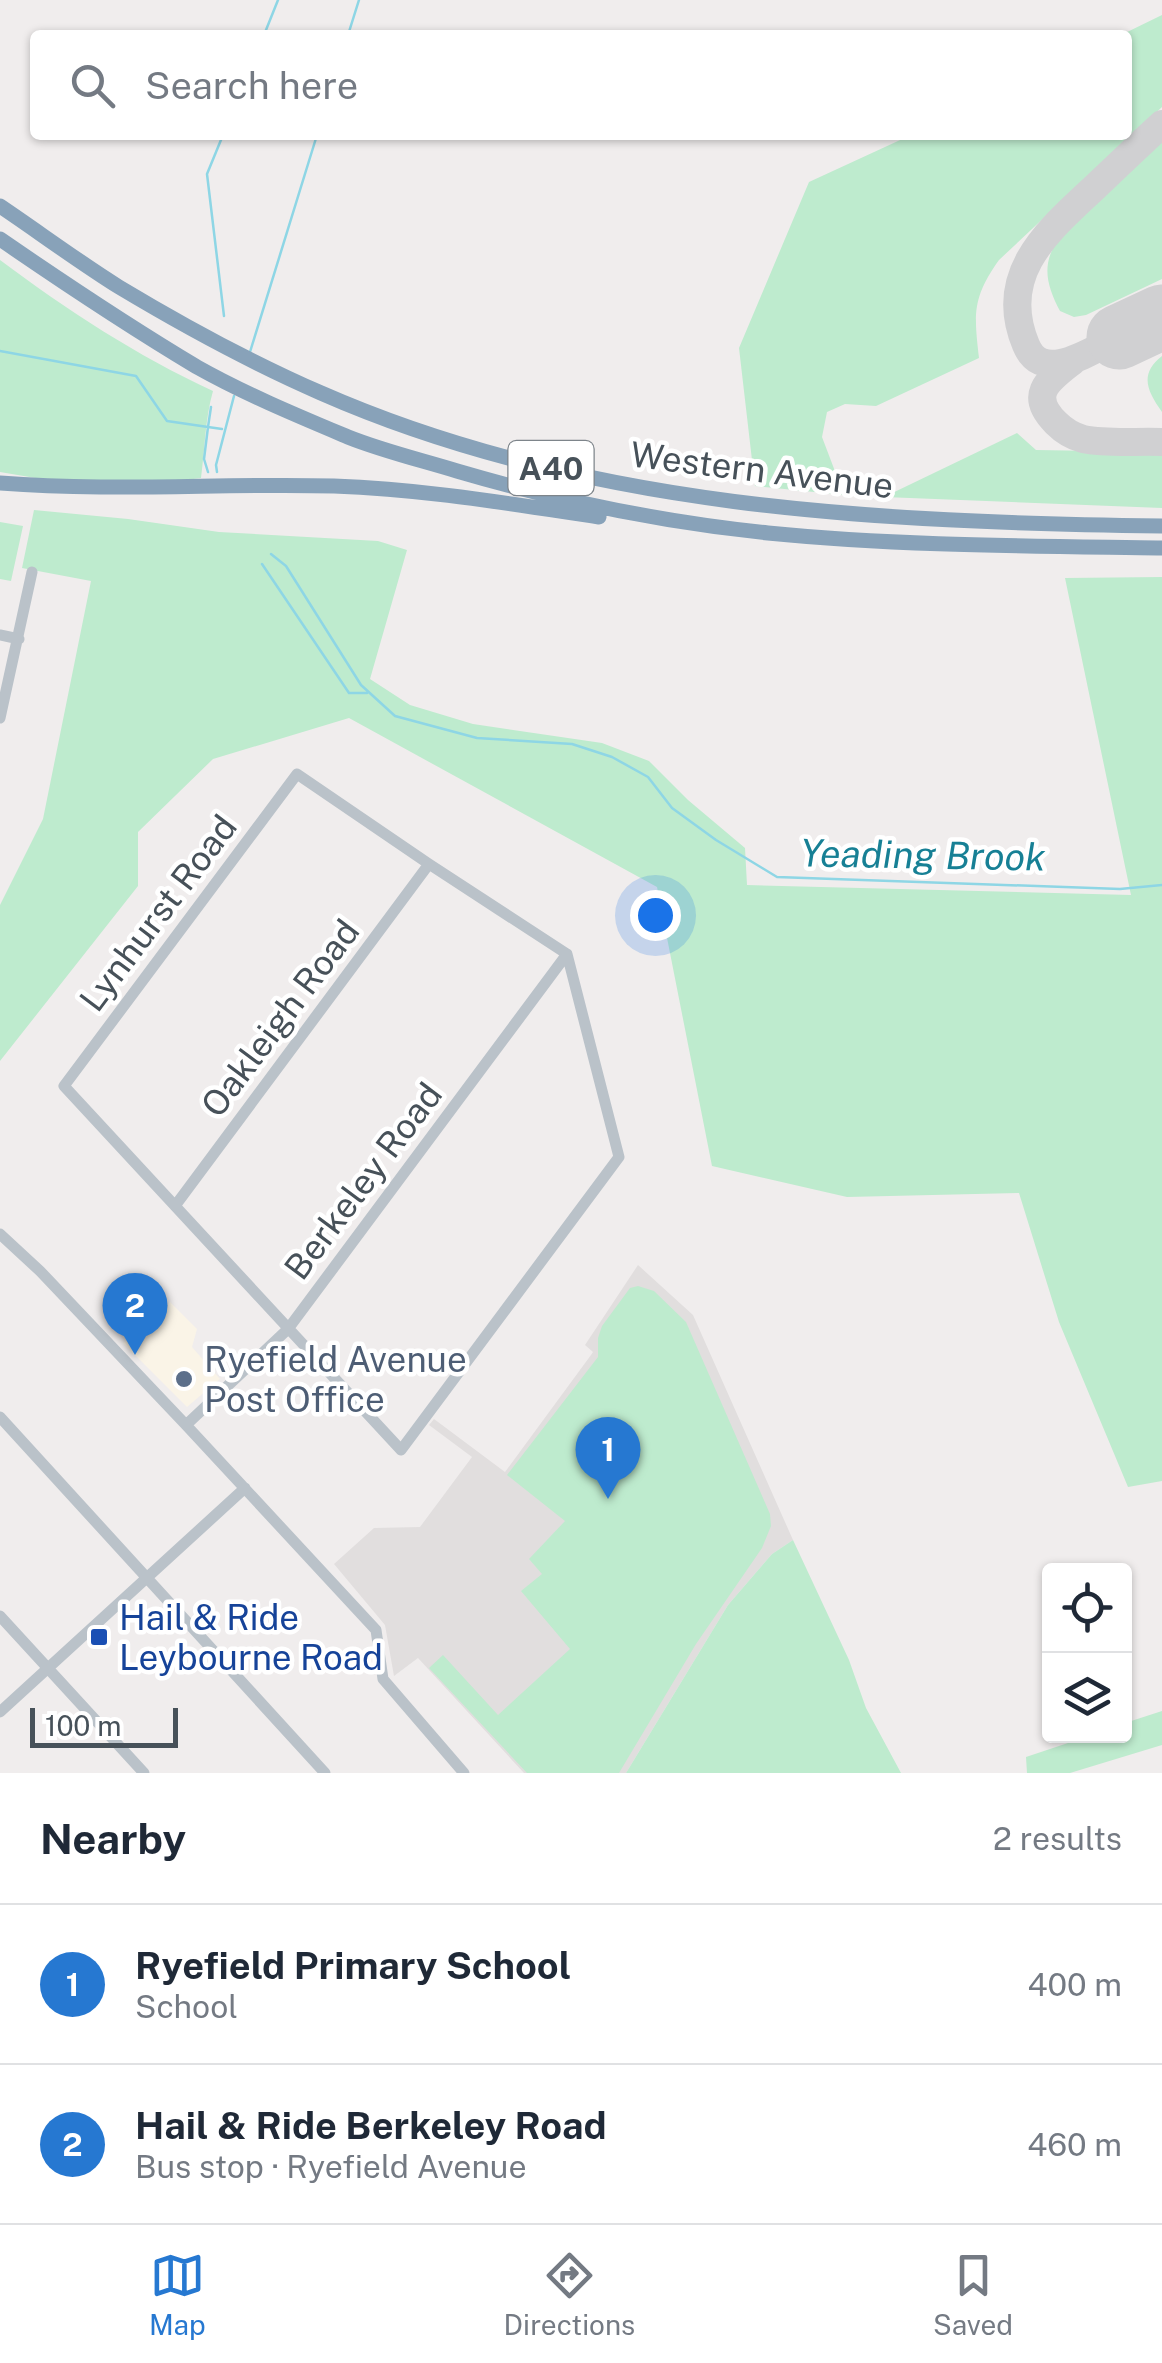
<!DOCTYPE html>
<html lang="en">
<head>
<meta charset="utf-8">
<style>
	:root { --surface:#fff; --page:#f2f2f3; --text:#1f2937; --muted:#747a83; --line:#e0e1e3; --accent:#2678d1 }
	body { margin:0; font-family:"Public Sans",sans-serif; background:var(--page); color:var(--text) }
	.controls { position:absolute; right:30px; bottom:30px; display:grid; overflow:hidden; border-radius:10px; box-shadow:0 2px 8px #0004 }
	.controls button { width:90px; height:90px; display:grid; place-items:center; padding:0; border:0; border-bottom:2px solid var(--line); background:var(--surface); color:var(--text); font:50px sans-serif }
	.scale { position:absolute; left:30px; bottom:25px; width:148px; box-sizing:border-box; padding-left:10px; border:5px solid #475159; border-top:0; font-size:28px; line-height:35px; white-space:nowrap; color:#475159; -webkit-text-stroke:8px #fff; paint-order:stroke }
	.you { position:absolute; left:655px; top:915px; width:35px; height:35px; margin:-25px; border:8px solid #fff; border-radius:50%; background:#1a73e8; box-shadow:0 0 0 15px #1a73e833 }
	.badge { display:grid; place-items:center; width:65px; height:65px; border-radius:50%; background:var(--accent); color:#fff; font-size:32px; font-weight:700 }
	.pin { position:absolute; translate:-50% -82px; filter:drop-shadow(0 2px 5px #0008) }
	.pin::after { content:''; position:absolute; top:52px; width:35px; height:30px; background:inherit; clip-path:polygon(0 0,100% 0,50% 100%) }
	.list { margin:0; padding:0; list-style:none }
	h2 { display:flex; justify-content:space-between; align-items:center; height:130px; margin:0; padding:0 40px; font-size:42px }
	h2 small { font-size:32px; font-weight:400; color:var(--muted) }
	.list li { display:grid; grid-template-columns:65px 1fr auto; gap:30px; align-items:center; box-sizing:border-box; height:160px; padding:0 40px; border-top:2px solid var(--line) }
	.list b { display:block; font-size:38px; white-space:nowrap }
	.list p { margin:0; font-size:32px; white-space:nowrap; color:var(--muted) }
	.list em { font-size:32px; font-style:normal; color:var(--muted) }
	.icon { flex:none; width:55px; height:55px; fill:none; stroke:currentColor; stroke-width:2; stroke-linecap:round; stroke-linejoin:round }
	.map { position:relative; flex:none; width:1162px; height:1773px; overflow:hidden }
	.search { position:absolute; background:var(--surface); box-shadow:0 2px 8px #0004; left:30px; right:30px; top:30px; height:110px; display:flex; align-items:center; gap:25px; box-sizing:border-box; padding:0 35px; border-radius:10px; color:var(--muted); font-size:38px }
	.sheet { height:450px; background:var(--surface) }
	nav { display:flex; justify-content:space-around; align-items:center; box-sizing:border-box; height:140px; border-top:2px solid var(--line); background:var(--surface); font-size:28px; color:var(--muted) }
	nav a { display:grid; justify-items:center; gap:5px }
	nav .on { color:var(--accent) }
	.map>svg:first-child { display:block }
	.commercial { fill:#faf4e7 }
	.education { fill:#e1dede }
	.green { fill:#beebce }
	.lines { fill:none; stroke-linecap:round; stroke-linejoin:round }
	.stream { stroke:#8ed6e5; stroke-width:2.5 }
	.taxiway { stroke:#d0d0d2; stroke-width:28 }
	.runway { stroke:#d0d0d2; stroke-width:65 }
	.minor { stroke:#bac2c9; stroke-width:11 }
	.highway { stroke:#88a2b9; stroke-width:15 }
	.service-dot { fill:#5c6f8a; stroke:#fff; stroke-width:4 }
	.transit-dot { fill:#1a4fb4; stroke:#fff; stroke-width:4 }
	.labels { text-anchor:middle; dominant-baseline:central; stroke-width:9; stroke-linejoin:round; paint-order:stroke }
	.shield { fill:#fff; stroke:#7e858b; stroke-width:2.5 }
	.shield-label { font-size:32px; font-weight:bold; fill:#475159 }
	.street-label { font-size:35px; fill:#475159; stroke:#fff }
	.service-label { font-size:35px; fill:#4e5e75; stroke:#fff; text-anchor:start }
	.transit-label { font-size:35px; fill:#164399; stroke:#fff; text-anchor:start }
	.water-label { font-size:38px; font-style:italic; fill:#178095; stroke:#fff }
</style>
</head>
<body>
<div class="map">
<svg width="1162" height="1773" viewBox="0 0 1162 1773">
	<rect width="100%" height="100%" fill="#f0eded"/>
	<path class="commercial" d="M170,1302l27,27 -5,18 28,32 -33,28 -64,-64z"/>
	<path class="education" d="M638,1265l55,50 100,225 -21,14 -44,51 -102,168h-102l-106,-115 -24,18 -9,-51 -51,-61 40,-36 46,-1 52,-70 -43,-32 5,-6 71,53 86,-117 2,-3 -8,-7z"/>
	<path class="green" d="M1162,15v92l-163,153c-27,38 -25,54 -20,98l-103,48 -31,-2 -18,8 -5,25 22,58 -89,-9 -16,-138 70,-166 102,-47h216v-100h-6z
		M1162,140v139l-76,36 -12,2 -14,-6c-14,-27 -19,-47 -1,-73z
		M0,260c67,50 137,96 213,131 -8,28 -8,57 -12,87l-46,6 -90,-1 -65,-11z
		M1162,356v56c-15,-21 -23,-38 0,-56z
		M1017,433l19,17 126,2v56l-278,-11z
		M34,510l94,9 91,13 159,9 29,9 -37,129 40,26 63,19 129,19 47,18 39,39 57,48 2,37 384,10 -66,-317 97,-1v904l-34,6 -69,-165 -40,-129 -172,4 -135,-31 -55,-279 -308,-169 -136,41 -75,73v54l-138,175v-156l43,-86 48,-238 -69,-13z
		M0,522l23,4 -12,55 -11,-2z
		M638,1286l16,5 32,31 84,192 1,12 -9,22 -66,96 -77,129h-92l-98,-105 14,-13 55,60 72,-66 -49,-58 21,-17 -13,-15 36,-38 -58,-46 91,-118v-19l4,-12 28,-38z
		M793,1540l56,120 17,48 35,65h-275l102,-168 44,-51z
		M1162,1711v34l-92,28h-43l-1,-16 63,-21h35l1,-13z"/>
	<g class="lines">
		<path class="stream" d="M264,35l14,-35
			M348,35l11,-35
			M223,135l-16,39 17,142
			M0,351l136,25 31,45 41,6 -4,32 4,13
			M250,352l67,-217
			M211,407l-3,20 14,2
			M217,472l-1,-7 18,-69
			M271,554l15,12 75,119 34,31 82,22 95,6 40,13 36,20 24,31 44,32 61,37 343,12 42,-4
			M262,564l87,129h18"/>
		<path class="taxiway" d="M1119,337c-26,12 -76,49 -93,8 -30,-71 22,-114 68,-157 23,-22 45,-43 68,-64
			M1073,361c-24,19 -46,33 -17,62 7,7 16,13 27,16 25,5 53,2 79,3"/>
		<path class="runway" d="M1119,337l43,-20"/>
		<path class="minor" d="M0,635l19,4
			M0,718l32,-146
			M297,774l132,90 138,90 52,203 -218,293 -337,-364z
			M175,1206l254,-342
			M0,1234l40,37 146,154 190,205 7,49 81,94
			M0,1417l325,356
			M186,1425l102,-96 279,-375
			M0,1616l144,157
			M0,1712l245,-224"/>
		<path class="highway" d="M0,206c40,27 79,56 119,81 65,39 133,76 202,106 264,116 557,129 841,133
			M0,239c64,44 130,88 197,128 48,27 101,49 151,70 35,14 73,23 109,34 102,30 205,51 311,62 131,13 263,13 394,15
			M0,483c112,9 223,0 334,3 89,3 177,18 265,31"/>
	</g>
	<circle class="service-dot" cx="184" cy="1379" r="10"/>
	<rect class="transit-dot" x="89" y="1627" width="20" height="20" rx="5"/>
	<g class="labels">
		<rect class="shield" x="508.5" y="441" width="85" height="54" rx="8"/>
		<g class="shield-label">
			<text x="551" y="468">A40</text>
		</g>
		<g class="street-label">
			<text transform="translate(762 470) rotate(7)">Western Avenue</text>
			<text transform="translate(158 913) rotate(-53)">Lynhurst Road</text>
			<text transform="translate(280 1018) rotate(-53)">Oakleigh Road</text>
			<text transform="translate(363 1181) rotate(-53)">Berkeley Road</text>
		</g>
		<g class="service-label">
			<text x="204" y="1359">Ryefield Avenue<tspan x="204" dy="40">Post Office</tspan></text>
		</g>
		<g class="transit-label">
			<text x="119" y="1617">Hail &amp; Ride<tspan x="119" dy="40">Leybourne Road</tspan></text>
		</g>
		<g class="water-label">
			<text transform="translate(923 855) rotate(1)">Yeading Brook</text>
		</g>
	</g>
</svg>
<div class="controls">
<button><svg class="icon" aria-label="locate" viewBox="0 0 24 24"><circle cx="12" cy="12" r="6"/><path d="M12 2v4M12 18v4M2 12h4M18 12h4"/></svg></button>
<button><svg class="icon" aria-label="layers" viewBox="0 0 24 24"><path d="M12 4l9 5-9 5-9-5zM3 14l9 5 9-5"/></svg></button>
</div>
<div class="scale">100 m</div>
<div class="you"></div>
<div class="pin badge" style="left:608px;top:1499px">1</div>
<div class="pin badge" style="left:135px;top:1355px">2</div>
<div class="search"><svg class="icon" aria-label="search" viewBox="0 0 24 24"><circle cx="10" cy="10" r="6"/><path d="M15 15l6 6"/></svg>Search here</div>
</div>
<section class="sheet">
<h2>Nearby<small>2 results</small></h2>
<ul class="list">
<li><span class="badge">1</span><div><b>Ryefield Primary School</b><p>School</p></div><em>400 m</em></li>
<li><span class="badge">2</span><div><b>Hail &amp; Ride Berkeley Road</b><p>Bus stop · Ryefield Avenue</p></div><em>460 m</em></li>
</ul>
</section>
<nav>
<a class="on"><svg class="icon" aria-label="map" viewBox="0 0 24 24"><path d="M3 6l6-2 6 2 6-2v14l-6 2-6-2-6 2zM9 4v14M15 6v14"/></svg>Map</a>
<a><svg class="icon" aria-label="directions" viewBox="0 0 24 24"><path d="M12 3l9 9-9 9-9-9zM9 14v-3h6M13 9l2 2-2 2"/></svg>Directions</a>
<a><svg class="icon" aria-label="saved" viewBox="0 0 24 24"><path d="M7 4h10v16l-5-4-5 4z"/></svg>Saved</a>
</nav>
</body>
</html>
